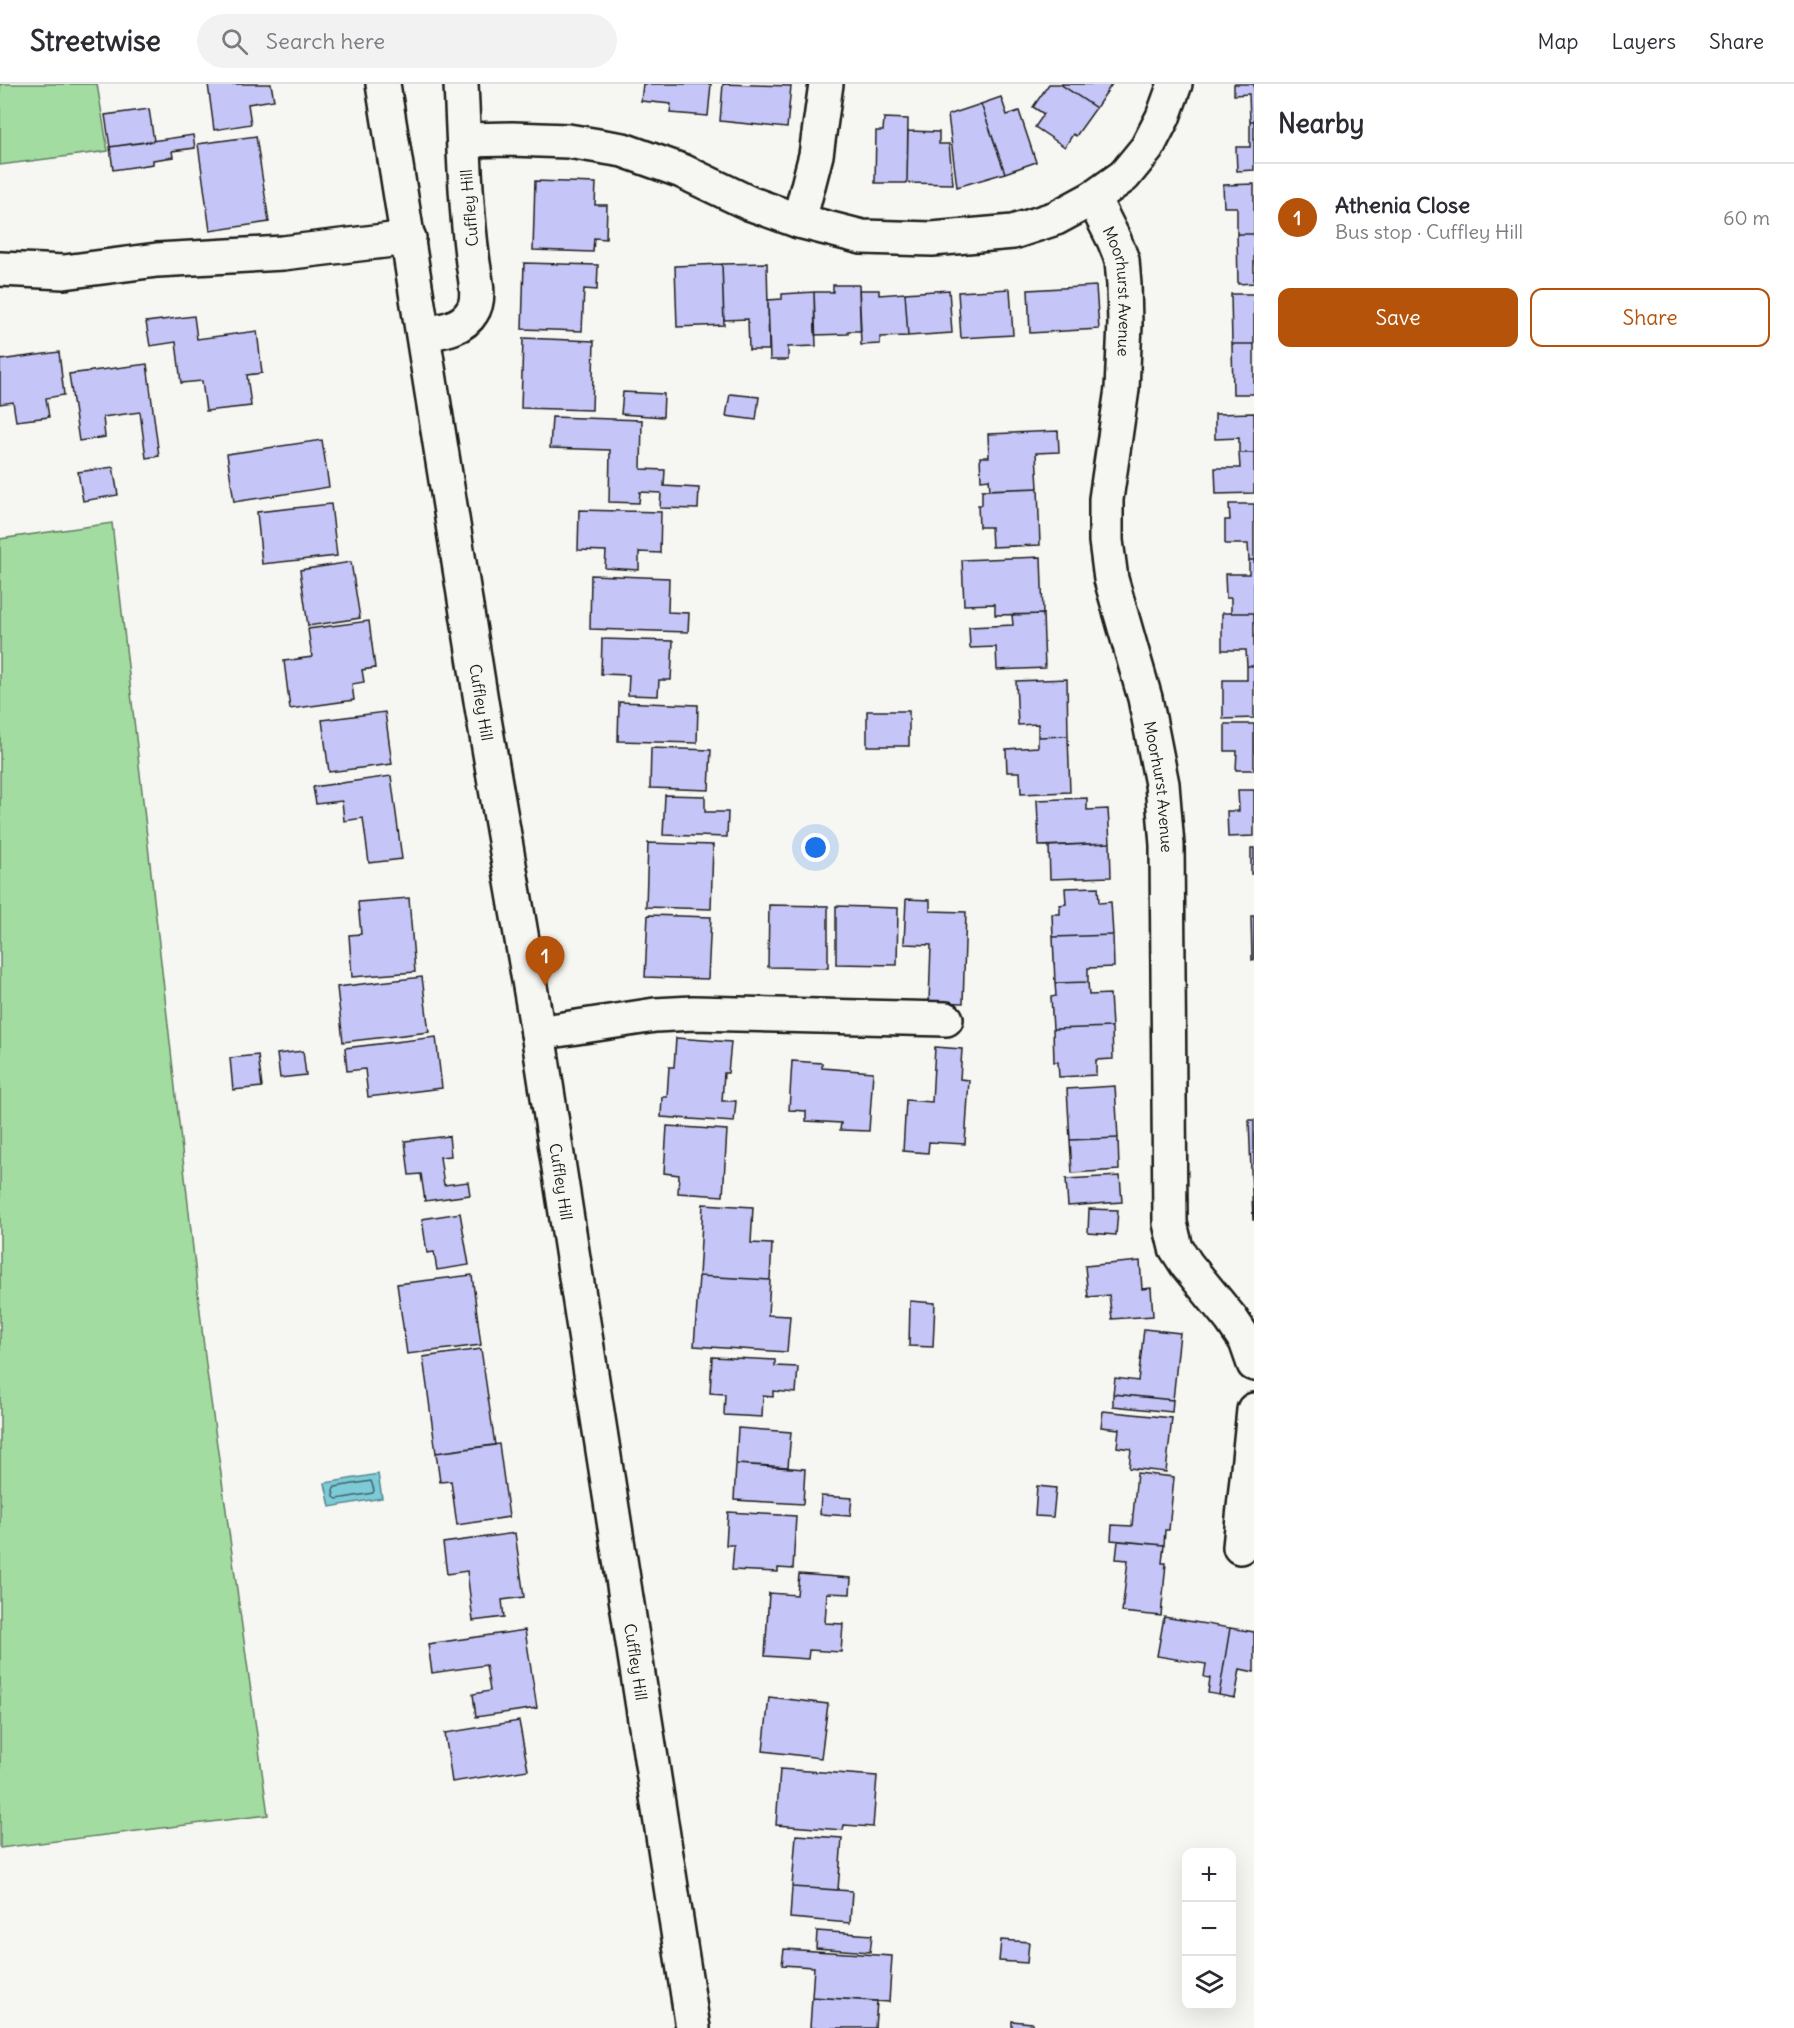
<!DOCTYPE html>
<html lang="en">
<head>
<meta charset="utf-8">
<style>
	:root { --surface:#fff; --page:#f2f2f3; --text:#2b2b33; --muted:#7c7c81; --line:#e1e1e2; --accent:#b45309 }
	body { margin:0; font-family:Delius,sans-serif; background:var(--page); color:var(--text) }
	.controls { position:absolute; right:18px; bottom:18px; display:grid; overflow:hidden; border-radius:12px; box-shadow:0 6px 24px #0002 }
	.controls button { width:54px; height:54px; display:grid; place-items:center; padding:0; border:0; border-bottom:2px solid var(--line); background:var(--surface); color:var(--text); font:30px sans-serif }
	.you { position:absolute; left:816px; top:764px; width:21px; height:21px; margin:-15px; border:4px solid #fff; border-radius:50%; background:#1a73e8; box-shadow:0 0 0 9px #1a73e833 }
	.badge { display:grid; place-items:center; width:39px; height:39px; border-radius:50%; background:var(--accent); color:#fff; font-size:20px; font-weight:700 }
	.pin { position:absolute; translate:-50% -50px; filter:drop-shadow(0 2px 3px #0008) }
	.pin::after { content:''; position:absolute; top:32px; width:21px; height:18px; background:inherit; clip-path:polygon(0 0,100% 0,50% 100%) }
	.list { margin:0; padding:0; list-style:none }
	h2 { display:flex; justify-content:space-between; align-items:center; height:78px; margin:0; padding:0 24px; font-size:26px }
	h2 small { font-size:20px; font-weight:400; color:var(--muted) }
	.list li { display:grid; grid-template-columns:39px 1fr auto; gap:18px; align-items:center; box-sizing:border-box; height:108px; padding:0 24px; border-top:2px solid var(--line) }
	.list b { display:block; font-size:22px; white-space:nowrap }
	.list p { margin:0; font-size:20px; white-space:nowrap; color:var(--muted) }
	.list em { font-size:20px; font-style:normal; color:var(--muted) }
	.actions { display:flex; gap:12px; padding:18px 24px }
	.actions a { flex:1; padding:14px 0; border:2px solid var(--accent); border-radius:12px; text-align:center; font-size:21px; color:var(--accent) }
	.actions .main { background:var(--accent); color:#fff }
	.icon { flex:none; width:33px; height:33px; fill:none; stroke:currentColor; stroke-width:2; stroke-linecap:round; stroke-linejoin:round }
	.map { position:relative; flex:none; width:1254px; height:1944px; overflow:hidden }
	header { display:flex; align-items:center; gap:36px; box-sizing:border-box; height:84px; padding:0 30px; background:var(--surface); border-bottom:2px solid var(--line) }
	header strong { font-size:28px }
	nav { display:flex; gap:33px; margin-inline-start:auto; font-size:21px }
	.search { width:420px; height:54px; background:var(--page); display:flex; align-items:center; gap:15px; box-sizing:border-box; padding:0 21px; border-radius:33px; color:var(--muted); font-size:22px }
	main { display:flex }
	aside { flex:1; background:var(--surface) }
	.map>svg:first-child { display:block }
	.green { fill:#a2dca1; stroke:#5f7c5e; stroke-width:1.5 }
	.water { fill:#7bcbd7; stroke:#55858c; stroke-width:1.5 }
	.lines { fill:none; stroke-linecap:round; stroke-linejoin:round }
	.shore { stroke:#426267; stroke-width:1.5 }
	.building { fill:#c5c5f7; stroke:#1c1c1c; stroke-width:1.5 }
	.minor-casing { stroke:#1c1c1c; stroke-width:38 }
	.major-casing { stroke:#1c1c1c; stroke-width:38 }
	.minor { stroke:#f6f6f2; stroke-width:33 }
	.major { stroke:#f6f6f2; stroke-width:33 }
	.labels { text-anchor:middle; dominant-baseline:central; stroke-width:6; stroke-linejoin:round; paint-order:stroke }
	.street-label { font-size:16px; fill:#1c1c1c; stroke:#f6f6f2 }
</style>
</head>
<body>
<header>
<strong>Streetwise</strong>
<div class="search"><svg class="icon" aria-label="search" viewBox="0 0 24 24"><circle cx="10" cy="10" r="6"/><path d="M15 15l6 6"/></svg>Search here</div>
<nav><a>Map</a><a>Layers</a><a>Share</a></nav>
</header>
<main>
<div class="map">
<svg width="1254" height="1944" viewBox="0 0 1254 1944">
	<rect width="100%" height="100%" fill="#f6f6f2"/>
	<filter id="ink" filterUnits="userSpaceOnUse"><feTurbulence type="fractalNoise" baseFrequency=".0167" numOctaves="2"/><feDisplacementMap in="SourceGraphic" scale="12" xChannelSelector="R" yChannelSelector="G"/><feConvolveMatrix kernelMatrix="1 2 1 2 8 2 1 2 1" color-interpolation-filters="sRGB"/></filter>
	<g filter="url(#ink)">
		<path class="green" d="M0,0h97l11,67 -108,14z
			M112,439l94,842 62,450 -268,33v-1309z"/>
		<path class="water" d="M378,1390l4,24 -52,9 -5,-24z"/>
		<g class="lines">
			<path class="shore" d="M371,1397l3,9 -1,3 -36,6 -3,-2 -1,-7 2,-3z"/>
		</g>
		<path class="building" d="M208,0h63l3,16 -26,4 3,20 -37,6z
			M643,0h68l-3,32 -38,-3 1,-9 -30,-3z
			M723,0l68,2 -4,42 -67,-7z
			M1049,0h11l36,24 -20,28 -3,-2 -8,13 -30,-20 9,-13 -11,-7z
			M1060,0h52l-16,24z
			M1234,0h20v37h-4l-1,-27 -15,1z
			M1001,13l6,18 12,-4 17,51 -31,11 -24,-69z
			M981,20l24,69 -48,14 -9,-72z
			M149,25l5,32 -44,6 -5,-32z
			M884,34l24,1 -1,64h-32l1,-52h7z
			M1250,37h4v49l-17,1 -1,-24h14z
			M908,47l31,1v12h10l4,40 -46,-1z
			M193,51l2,13 -23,3 1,6 -20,3v4l-40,6 -3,-23z
			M256,52l13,86 -59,9 -12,-87z
			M535,97l61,2 -1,22h12l-1,34 -12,-1 -1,14 -60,-2z
			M1254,100v50h-17v-27h-13l-1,-22z
			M1237,150h17v49l-16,1z
			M524,179l74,2 -1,25 -13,-1 -2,42 -60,-2z
			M767,179l2,87h-20l-1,-31 -24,1 -2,-56z
			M722,180l2,61 -47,2 -2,-61z
			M833,201h26l2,46h-13v3l-33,1 -1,-43h19z
			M1096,202l3,43 -69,4 -2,-43z
			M1010,205l3,46 -52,3 -3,-46z
			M859,206h20v5l26,-2 3,43 -28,1v7l-19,1z
			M949,206l3,43 -44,3 -3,-43z
			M814,208l2,54 -28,1v13h-18l-2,-60 14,-1v-5z
			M1231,210h23v50h-22z
			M194,232l3,23 60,-8 5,42 -15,2 4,31 -45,5 -4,-30 -21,2 -5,-41 -26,4 -4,-24z
			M523,254l71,3 -2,69 -71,-2z
			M1232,260h22v50h-21z
			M59,268l5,43 -18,3 3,19 -33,4 -3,-19 -13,2v-44z
			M147,280l12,92 -13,2 -6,-46 -37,5 2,20 -26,4 -10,-67z
			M623,308l41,2 -1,23 -42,-3z
			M730,310l29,3 -3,23 -30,-4z
			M1254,329v40h-15v-15l-24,1v-25z
			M552,333l90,3 -1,49 24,1 -1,16 35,2 -1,21 -38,-1 1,-15 -21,-1 -1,11 -30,-1 1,-52 -60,-2z
			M1058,347l1,21 -23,1 2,35 -48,2 -1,-11 -8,1 -1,-23h9l-1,-23z
			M322,356l7,47 -95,15 -7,-48z
			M1239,369h15v40l-38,1 -1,-26h25z
			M113,383l5,28 -35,6 -5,-29z
			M1038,404l2,57 -48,2 -1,-20h-12l-1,-22h4v-15z
			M331,420l6,52 -75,8 -5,-52z
			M1229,420h25v56h-5l-1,-16h-23v-24h5z
			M579,426l82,2 -1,41 -21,-1v18l-34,-2 1,-17 -28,-1z
			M1041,473l2,57 -48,1v-11l-31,1 -2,-45z
			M1249,476h5v53h-23v-15h-5l-1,-24h24z
			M351,478l9,56 -52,8 -8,-56z
			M591,491l78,3 -1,34 21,1 -1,19 -98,-3z
			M1222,529h32v53h-7l-1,-16h-24z
			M1043,530l2,54 -48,2 -1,-23 -26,1 -1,-21 44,-2 -1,-10z
			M369,537l6,47 -13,2 2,12 -12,2 2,16 -64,9 -6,-48 28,-4 -4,-28z
			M602,555l71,2 -2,39h-12l-1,16 -30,-1 1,-20 -28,-1z
			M1247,582h7v52l-31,1v-39h24z
			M1067,595l1,57 -30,1v-13l-20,1 -2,-44z
			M619,618l79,3 -1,38 -79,-2z
			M867,627h42v35h-42z
			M385,628l7,52 -63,8 -7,-52z
			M1225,640h29v46h-18l1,-19h-12z
			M1068,652l2,56 -49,2 -1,-22h-13l-1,-23 32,-2v-10z
			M651,664l60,2 -2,40 -59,-2z
			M391,692l11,83 -33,4 -6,-45 -19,3 -2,-20 -26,3 -3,-17z
			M1238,706h16v46l-26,1 -1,-26h12z
			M665,711l40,1v16h23l-1,25 -64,-2z
			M1087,714v12l21,-1 2,34 -71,3 -2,-46z
			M648,759l65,2 -2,64 -65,-2z
			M1110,759l1,34 -61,2 -1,-33z
			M1251,764h3v26h-3z
			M1098,803l1,16 12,-1 2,33 -60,2 -1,-23h8v-9l6,-1 -1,-16z
			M409,814l6,74 -63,5 -3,-42 12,-1 -3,-32z
			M906,815l24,1v11l36,1 -3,91 -34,-1 2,-57 -27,-1z
			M769,821l59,1v62l-60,-1z
			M836,822l62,2 -1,57 -61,-1z
			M648,831l63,2 -3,62 -63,-2z
			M1251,832h3v44h-2z
			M1113,851l1,32 -26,1v14l-33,1 -2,-46z
			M422,893l7,55 -86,10 -6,-55z
			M1088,898l1,13 21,-1 2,33 -59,2 -2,-32 5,-1 -1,-13z
			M1112,943l1,32 -17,1v15l-37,2 -1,-15h-4l-1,-33z
			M436,953l6,51 -74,9 -3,-28 -18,2 -2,-23z
			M676,954l55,4 -3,31h-4l-2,28h14l-2,21 -73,-5 1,-20h5l2,-30h5z
			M935,963l27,2 -2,30 9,1 -4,64 -36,-2 -1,11 -25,-2 3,-51 26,2z
			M303,967l3,24 -26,3 -3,-24z
			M258,971l4,32 -29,3 -3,-32z
			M792,977l30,2v5l51,4 -4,59 -29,-1 1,-7 -35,-2v-10l-17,-1z
			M1115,1002l3,52 -48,2 -3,-51z
			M1249,1036h5v100h-1z
			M667,1042l60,4 -4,66 -45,-3 1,-18 -15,-2z
			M449,1052l2,20 -11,1 4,28 24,-3 2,13 -45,6 -4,-27 -12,1 -4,-34z
			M1118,1054l1,32 -47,3 -2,-33z
			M1120,1092l2,26 -54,4 -2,-27z
			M703,1120l50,3 -2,36 21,1 -2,36 -71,-4z
			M1089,1125l29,1 -2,25 -28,-2z
			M460,1129l9,52 -32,5 -3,-18 -7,1 -5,-34z
			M1140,1177l2,28 9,-1 2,28 -41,3 -3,-24 -21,2 -3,-31z
			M472,1191l9,70 -74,9 -10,-70z
			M699,1192l71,4 -2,35 22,1 -3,36 -93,-6z
			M910,1217l25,2 -2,44 -24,-1z
			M1144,1245l36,4 -7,67 -60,-6 2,-16 23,3z
			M481,1265l14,96 -59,8 -13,-96z
			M712,1273l63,3v6l23,1 -2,26 -23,-2v6l-10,-1 -1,21 -38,-2 1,-21 -15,-1z
			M1113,1310l60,6 -1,12 -59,-6z
			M1103,1327l69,7 -6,54 -37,-4 2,-19 -14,-2 2,-18 -18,-2z
			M738,1344l53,4 -3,35 -52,-3z
			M499,1360l10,73 -52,8 -6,-44 -11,1 -4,-29z
			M736,1380l69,5 -2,35 -69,-4z
			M1137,1389l37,4 -5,53h-4l-1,15 -53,-5 1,-15 20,1z
			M1037,1402l19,2 -3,29 -18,-1z
			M821,1412l31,2 -2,18 -30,-2z
			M728,1428l68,4 -3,53 -15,-1v4l-46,-2 2,-25h-8z
			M515,1449l9,64 -22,3 2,17 -31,4 -6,-50 -20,3 -4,-31z
			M1118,1457l46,4 -2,18h4l-5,53 -39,-4 6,-52 -12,-1z
			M799,1490l52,4 -1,16 -23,-1 -2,30 18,1 -2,28 -32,-2 -1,9 -43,-3 4,-63 28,2z
			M1164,1533l66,11 -11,67 -11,-2 2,-15 -6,-1 2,-13 -49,-8z
			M1230,1544l24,4v40l-14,-3 -5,29 -16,-3z
			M525,1546l12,78 -61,9 -3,-23 17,-3 -4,-26 -54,8 -4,-29z
			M769,1613l59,7 -7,54 -58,-7z
			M519,1637l9,49 -76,12 -7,-49z
			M780,1685l97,7 -4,51 -29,-2 -1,5 -67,-5z
			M796,1751l46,3 -4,52 -46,-3z
			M792,1803l60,4 -2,32 -60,-5z
			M817,1847l55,4 -2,17 -54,-4z
			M1001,1856l28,2 -2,21 -28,-2z
			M784,1865l108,7 -3,46 -77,-5 2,-30 -32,-2z
			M812,1913l65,4 -2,27h-65z
			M1012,1937l20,2v5h-20z"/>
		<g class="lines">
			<defs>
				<g id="minor">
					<path d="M464,56l48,-1 56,2 55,9 59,21 67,32 50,18 63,16 70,2 81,-7 43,-14 37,-20 31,-22 23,-28 16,-31 12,-33"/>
					<path id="s1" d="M1093,114l21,42 8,20 2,25 1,39 -3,65 -16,110v42l5,38 34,119 17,86 5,61 3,378 6,25 11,17 44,54 15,22 8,23"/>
					<path d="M799,137l17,-66 10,-71"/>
					<path d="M0,185l64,3 93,-12 126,-7 126,-15"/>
					<path d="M424,250c17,-3 38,-5 48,-22 9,-13 3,-35 1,-49 -8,-60 -9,-119 -12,-179"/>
					<path d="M538,949l117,-18 38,-2 253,6"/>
					<path d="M1240,1463l14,-137"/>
				</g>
				<g id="major">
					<path id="s2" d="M383,0l99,623 56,326 155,995"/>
				</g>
			</defs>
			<use href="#minor" class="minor-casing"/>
			<use href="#major" class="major-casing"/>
			<use href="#minor" class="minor"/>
			<use href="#major" class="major"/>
		</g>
	</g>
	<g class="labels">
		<g class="street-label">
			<text transform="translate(469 124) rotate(-95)">Cuffley Hill</text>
			<text stroke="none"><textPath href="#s1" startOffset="99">Moorhurst Avenue</textPath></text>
			<text stroke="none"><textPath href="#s2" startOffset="626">Cuffley Hill</textPath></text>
			<text stroke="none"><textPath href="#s1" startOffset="603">Moorhurst Avenue</textPath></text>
			<text stroke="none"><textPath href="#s2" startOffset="1112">Cuffley Hill</textPath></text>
			<text stroke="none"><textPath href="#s2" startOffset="1598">Cuffley Hill</textPath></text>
		</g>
	</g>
</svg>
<div class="controls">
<button>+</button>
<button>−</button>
<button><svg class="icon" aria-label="layers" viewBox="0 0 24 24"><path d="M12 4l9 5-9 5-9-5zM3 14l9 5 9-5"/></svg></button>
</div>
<div class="you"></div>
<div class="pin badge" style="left:545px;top:902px">1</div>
</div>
<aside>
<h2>Nearby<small></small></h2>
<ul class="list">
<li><span class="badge">1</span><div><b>Athenia Close</b><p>Bus stop · Cuffley Hill</p></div><em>60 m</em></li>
</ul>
<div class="actions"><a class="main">Save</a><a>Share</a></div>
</aside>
</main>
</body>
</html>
